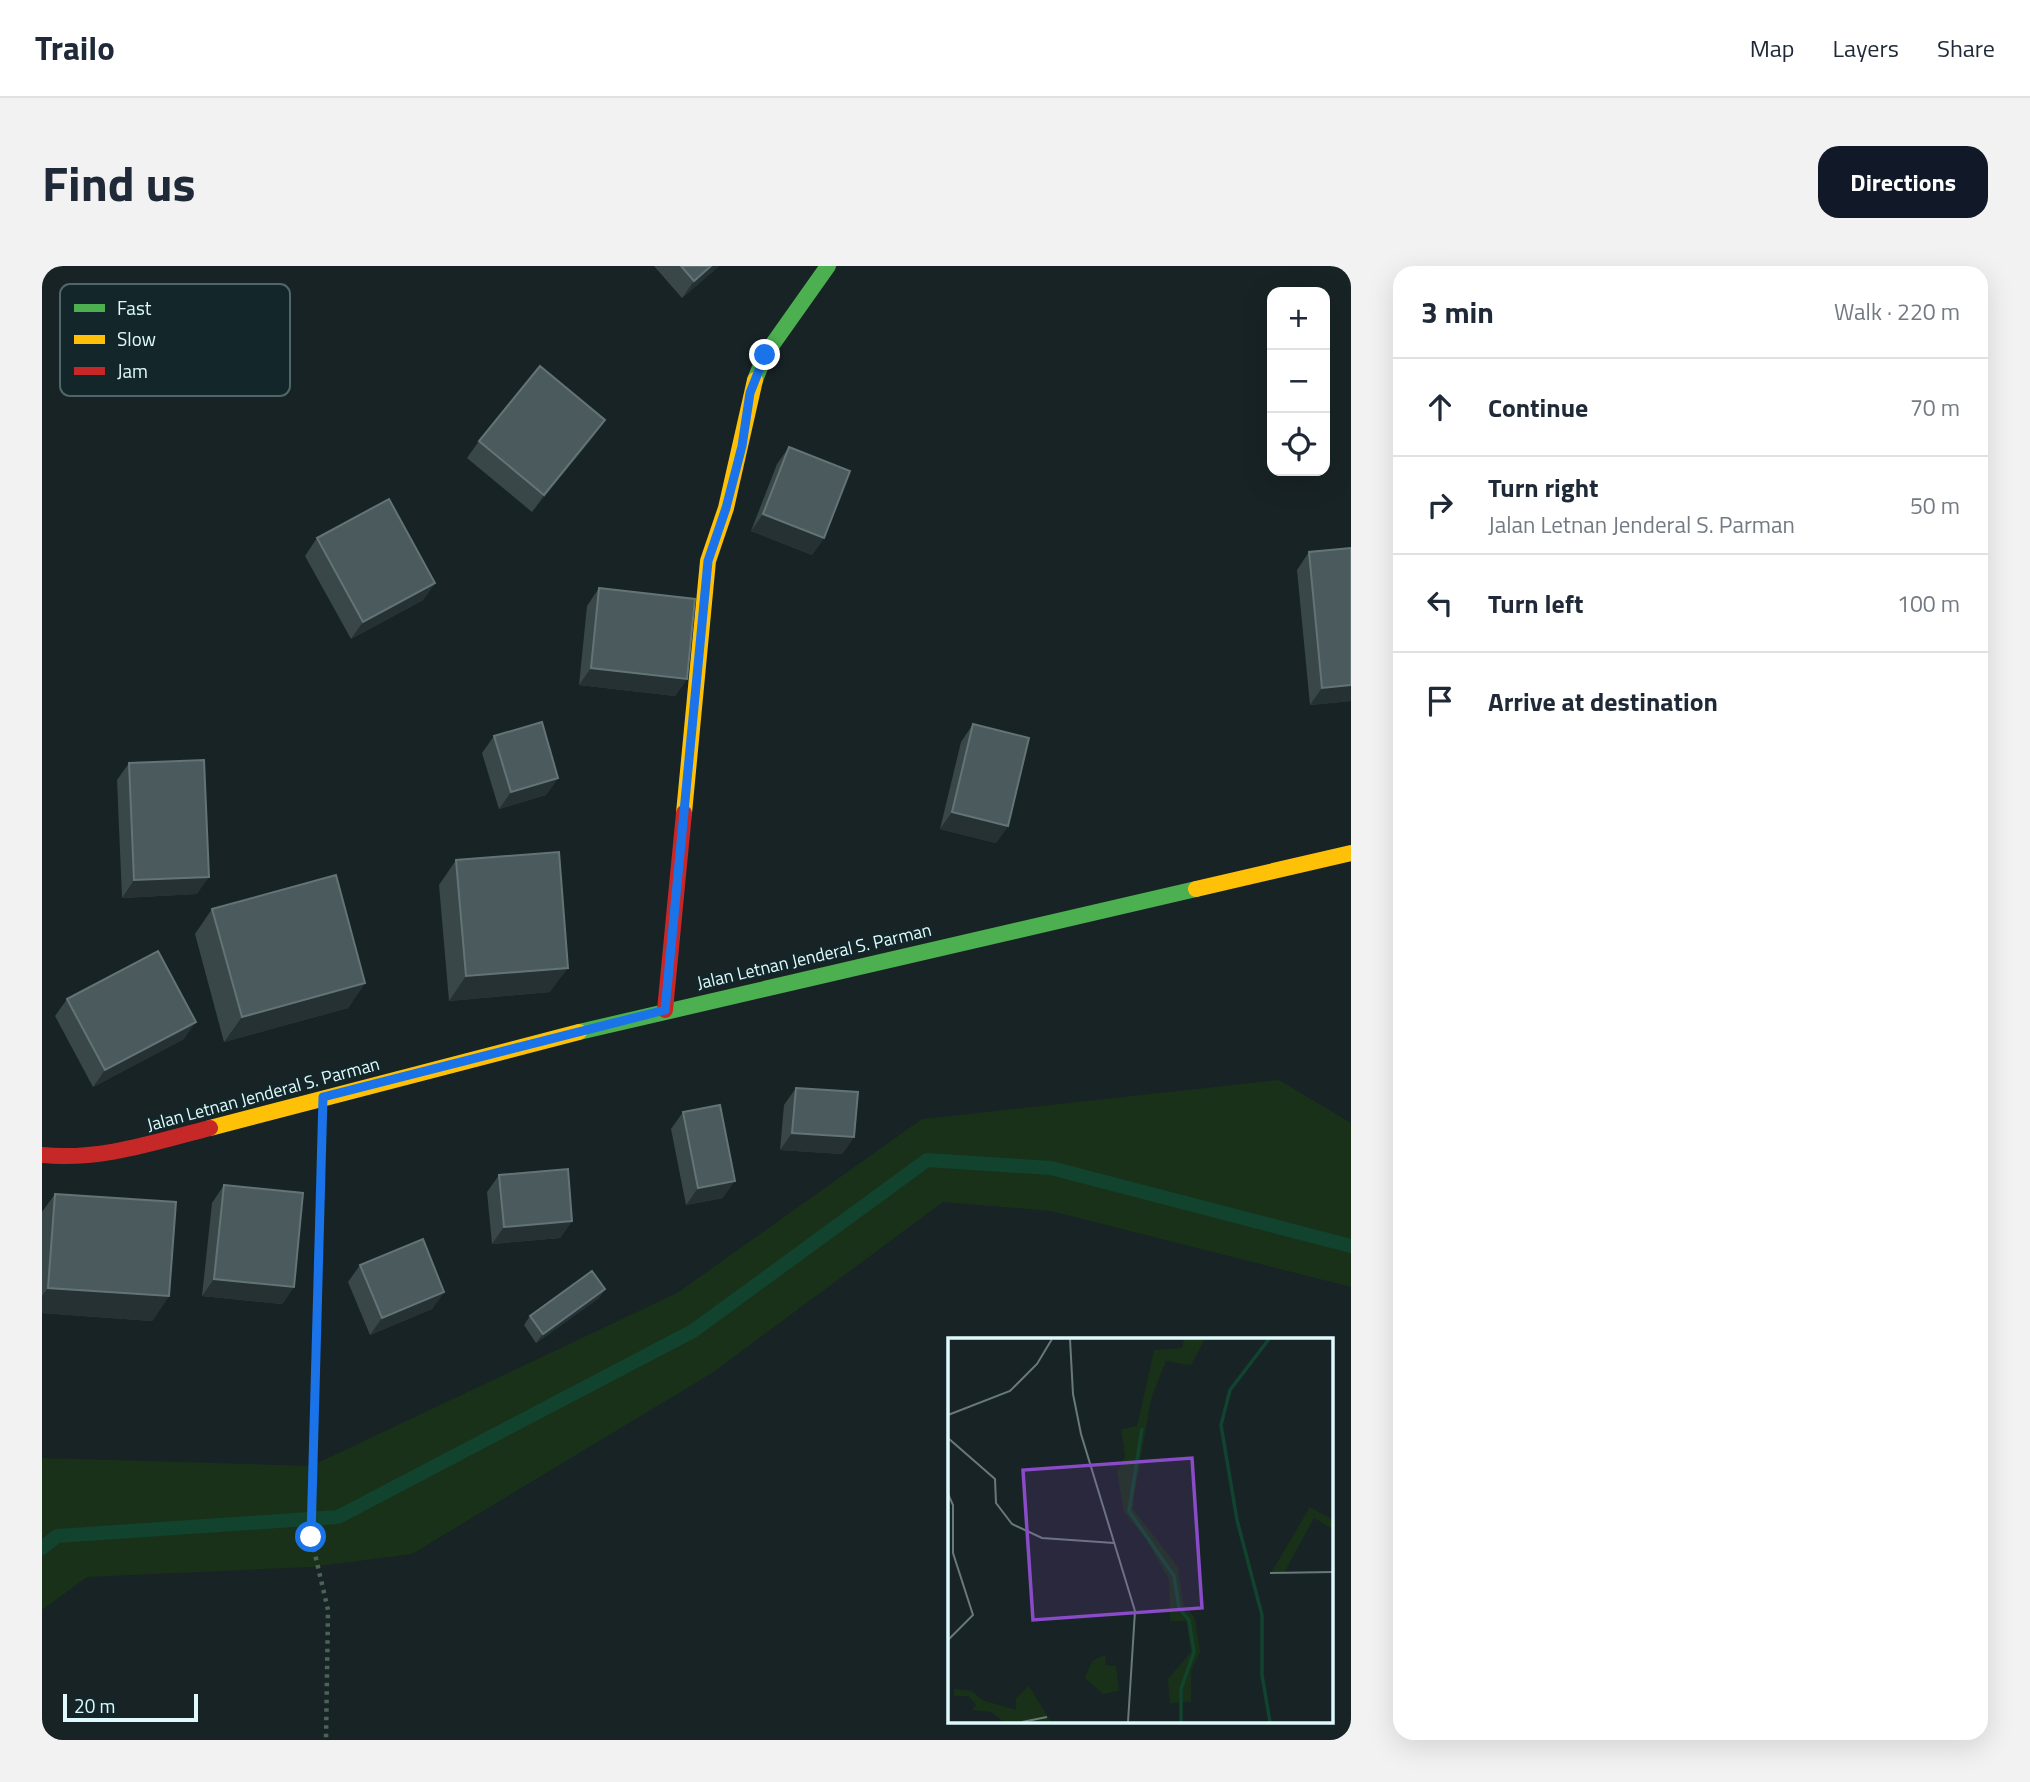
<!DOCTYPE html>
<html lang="en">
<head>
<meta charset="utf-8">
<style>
	:root { --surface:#fff; --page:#f2f2f3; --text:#1f2937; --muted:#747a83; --line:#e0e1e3; --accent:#111827 }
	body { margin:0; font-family:"Titillium Web",sans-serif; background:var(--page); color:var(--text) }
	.controls { position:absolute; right:21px; top:21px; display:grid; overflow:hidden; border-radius:14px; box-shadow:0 7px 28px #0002 }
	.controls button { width:63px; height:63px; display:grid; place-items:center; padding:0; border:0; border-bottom:2px solid var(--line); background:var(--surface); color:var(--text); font:35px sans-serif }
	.scale { position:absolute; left:21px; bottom:18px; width:135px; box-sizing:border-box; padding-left:7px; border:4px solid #dffafc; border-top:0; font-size:19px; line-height:24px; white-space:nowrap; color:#dffafc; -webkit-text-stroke:5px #13272a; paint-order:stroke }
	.stop { position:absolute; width:21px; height:21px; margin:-16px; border:5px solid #1a73e8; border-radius:50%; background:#fff }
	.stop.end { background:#1a73e8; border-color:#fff; box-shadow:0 2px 7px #0008 }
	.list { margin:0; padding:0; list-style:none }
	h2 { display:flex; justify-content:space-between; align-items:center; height:91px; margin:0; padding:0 28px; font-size:30px }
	h2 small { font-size:23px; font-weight:400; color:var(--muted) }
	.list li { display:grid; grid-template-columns:46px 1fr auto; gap:21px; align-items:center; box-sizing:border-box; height:98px; padding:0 28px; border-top:2px solid var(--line) }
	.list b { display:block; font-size:26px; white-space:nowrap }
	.list p { margin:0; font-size:23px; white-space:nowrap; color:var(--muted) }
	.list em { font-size:23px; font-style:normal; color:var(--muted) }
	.icon { flex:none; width:38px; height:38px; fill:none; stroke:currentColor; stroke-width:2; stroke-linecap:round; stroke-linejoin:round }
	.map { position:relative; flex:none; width:1309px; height:1474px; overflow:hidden; border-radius:21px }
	header { display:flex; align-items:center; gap:42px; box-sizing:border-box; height:98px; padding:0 35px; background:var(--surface); border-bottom:2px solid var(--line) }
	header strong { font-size:33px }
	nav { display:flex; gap:38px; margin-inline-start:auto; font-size:24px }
	.intro { display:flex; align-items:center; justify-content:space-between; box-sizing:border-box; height:168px; padding:0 42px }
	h1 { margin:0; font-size:49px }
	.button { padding:18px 32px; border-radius:21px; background:var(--accent); color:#fff; font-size:24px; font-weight:700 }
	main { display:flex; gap:42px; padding:0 42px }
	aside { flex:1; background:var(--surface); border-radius:21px; box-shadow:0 7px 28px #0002 }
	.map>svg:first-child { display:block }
	.green { fill:#193119 }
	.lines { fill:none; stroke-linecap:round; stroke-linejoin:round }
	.stream { stroke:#11432f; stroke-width:14 }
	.path { stroke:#4c6458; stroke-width:4.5; stroke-dasharray:3.5 5; stroke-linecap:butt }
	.fast { stroke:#4caf50; stroke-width:16 }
	.slow { stroke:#ffc107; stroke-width:16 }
	.jam { stroke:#c62828; stroke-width:16 }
	.wall { fill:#394749 }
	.shaded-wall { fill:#253133 }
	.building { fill:#4b5b5d; stroke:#627476; stroke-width:2 }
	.route { stroke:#1a73e8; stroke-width:9 }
	.labels { text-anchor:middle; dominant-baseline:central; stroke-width:5; stroke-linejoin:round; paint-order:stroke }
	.street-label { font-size:18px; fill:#dffafc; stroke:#13272a }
	.inset-river { fill:none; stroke:#11432f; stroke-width:3.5 }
	.inset-road { fill:none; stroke:#68797b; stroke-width:2 }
	.view { fill:#8a4bc8; fill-opacity:0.15; stroke:#8a4bc8; stroke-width:3.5 }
	.inset-edge { fill:none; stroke:#dffafc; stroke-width:3.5 }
	.key { fill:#13272a; stroke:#506669; stroke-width:2 }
	.key-label { font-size:19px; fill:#dffafc }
</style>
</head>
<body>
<header>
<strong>Trailo</strong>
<nav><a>Map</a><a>Layers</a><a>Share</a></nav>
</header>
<div class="intro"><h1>Find us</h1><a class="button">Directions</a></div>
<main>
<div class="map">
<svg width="1309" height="1474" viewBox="0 0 1309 1474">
	<rect width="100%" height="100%" fill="#182325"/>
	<path class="green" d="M1237,814l72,43v164l-300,-76 -108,-9 -231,171 -300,181 -101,13 -224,10 -45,33v-152l269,8 366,-173 245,-174z"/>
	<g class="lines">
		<path class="stream" d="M0,1282l15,-12 281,-19 355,-186 234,-171 124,8 300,78"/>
		<path class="path" d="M280,875l-12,361 1,35 17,73 -2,130"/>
		<path class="fast" d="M713,114l10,-25 63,-89
			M537,766l617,-143"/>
		<path class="slow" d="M642,547l24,-252 18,-53 29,-128
			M1154,623l155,-36
			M168,862l369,-96"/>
		<path class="jam" d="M623,744l19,-197
			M0,889c58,6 113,-13 168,-27"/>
	</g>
	<path class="wall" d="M612,0h65l-37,32z
		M563,154l-12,17 -61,75 -65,-54 12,-17z
		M747,181l35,91 -12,17 -61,-24 26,-67z
		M275,272l118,45 -12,17 -72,39 -46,-83z
		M1309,282v153l-41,4 -13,-135 12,-18z
		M557,322l88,91 -12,17 -96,-11 8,-79z
		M931,458l35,102 -12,17 -56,-14 21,-87z
		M452,470l64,42 -12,17 -47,14 -17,-56z
		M87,497l68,131 -75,4 -5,-118z
		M414,594l94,132 -101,9 -10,-116z
		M170,643l153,74 -17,25 -124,34 -29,-108z
		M25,733l117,40 -91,48 -38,-71z
		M754,822l58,49 -12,17 -62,-4 4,-45z
		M641,846l40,86 -37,7 -15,-76z
		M457,909l73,46 -12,17 -68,6 -5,-52z
		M182,919l70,102 -12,17 -80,-8 10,-93z
		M13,928l114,102 -17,25 -110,-8v-101z
		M318,999l84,27 -12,17 -62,26 -22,-53z
		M563,1023l-6,9 -63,45 -12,-18 6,-9z"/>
	<path class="shaded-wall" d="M669,0h8l-37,32 12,-17z
		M563,154l-12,17 -61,75 12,-17z
		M721,248l61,24 -12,17 -61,-24z
		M393,317l-12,17 -72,39 12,-17z
		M549,402l96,11 -12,17 -96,-11z
		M1309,419v16l-41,4 12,-17z
		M516,512l-12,17 -47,14 12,-17z
		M910,546l56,14 -12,17 -56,-14z
		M167,611l-12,17 -75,4 12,-18z
		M526,702l-18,24 -101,9 17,-25z
		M323,717l-17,25 -124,34 18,-25z
		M154,756l-12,17 -91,48 12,-17z
		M750,867l62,4 -12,17 -62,-4z
		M693,915l-12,17 -37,7 12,-17z
		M530,955l-12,17 -68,6 12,-17z
		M172,1013l80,8 -12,17 -80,-8z
		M6,1022l121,8 -17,25 -110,-8v-17z
		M563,1023l-6,9 -63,45 7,-9z
		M402,1026l-12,17 -62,26 12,-17z"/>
	<path class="building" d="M639,0h30l-17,15z
		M498,100l65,54 -61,75 -65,-54z
		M747,181l61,24 -26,67 -61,-24z
		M347,233l46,84 -72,39 -46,-84z
		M1309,282v137l-29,3 -13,-136z
		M557,322l96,11 -8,80 -96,-11z
		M500,456l16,56 -47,14 -17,-56z
		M931,458l56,14 -21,88 -56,-14z
		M162,494l5,117 -75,3 -5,-117z
		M517,586l9,116 -102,8 -10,-116z
		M294,609l29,108 -123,34 -30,-108z
		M116,685l38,71 -91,48 -38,-71z
		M754,822l62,4 -4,45 -62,-4z
		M678,839l15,76 -37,7 -15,-76z
		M526,903l4,52 -68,6 -5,-52z
		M182,919l79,8 -9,94 -80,-8z
		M13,928l121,8 -7,94 -121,-8z
		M381,973l21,53 -62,26 -22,-53z
		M550,1005l13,18 -62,45 -13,-18z"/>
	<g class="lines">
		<path class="route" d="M269,1271l12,-440 342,-87 43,-449 18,-53 16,-62 8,-53 15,-38"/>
	</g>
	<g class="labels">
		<g class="street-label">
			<text transform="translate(772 690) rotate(-13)">Jalan Letnan Jenderal S. Parman</text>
			<text transform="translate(221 828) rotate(-15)">Jalan Letnan Jenderal S. Parman</text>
		</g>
	</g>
	<g transform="translate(906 1072)">
		<rect width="385" height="385" fill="#182325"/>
		<path d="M236,1h21l-14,26 -25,-4 -15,38 -17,98 -1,12 45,58 5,37 12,14 5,34 -9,19v31l-21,1 -2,-24 23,-27 -5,-31h-16l-1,-41 -23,-41 -22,-27 -7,-40 8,-16 -4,-27 16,-3 17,-76 28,-2zM362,169l23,13v9l-19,-11 -30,55h-13zM157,317l1,10 10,1 3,25 -16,3 -18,-16 7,-17zM81,348l22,36h-47l-13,-10 -19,-2 4,-5 -8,-9h-14v-7l18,2 10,9 34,10v-12z" fill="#193119"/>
		<path class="inset-river" d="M321,1l-39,51 -9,35 16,95 25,95v60l8,47M194,90l-13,83 45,65 5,32 10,12 5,32 -13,37v33"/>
		<path class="inset-road" d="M122,1l3,55 8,40 54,177 -7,111M0,77l62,-24 27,-27 15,-25M0,100l47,41 1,24 16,21 30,14 72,5M0,156l5,11v48l20,62 -25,25M322,235l63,-1M74,384l25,-5"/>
		<path class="view" d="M244,120l10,150 -169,12 -10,-150z"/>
		<rect width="385" height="385" class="inset-edge"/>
	</g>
	<rect x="18" y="18" width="230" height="112" rx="10" class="key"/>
	<rect x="32" y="38" width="31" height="8" fill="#4caf50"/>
	<rect x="32" y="69" width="31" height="9" fill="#ffc107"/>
	<rect x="32" y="101" width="31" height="8" fill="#c62828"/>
	<g class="key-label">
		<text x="75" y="49">Fast</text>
		<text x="75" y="80">Slow</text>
		<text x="75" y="112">Jam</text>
	</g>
</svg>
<div class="controls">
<button>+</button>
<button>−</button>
<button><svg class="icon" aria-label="locate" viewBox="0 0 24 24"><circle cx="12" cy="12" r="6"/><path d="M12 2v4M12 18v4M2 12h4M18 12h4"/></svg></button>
</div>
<div class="scale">20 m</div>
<div class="stop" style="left:269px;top:1271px"></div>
<div class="stop end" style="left:723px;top:89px"></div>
</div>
<aside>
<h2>3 min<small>Walk · 220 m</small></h2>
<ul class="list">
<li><svg class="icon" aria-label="ahead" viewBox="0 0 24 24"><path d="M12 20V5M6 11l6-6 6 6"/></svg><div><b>Continue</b></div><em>70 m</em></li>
<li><svg class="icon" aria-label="right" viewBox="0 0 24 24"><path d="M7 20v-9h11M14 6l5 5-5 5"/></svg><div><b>Turn right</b><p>Jalan Letnan Jenderal S. Parman</p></div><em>50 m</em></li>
<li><svg class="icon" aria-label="left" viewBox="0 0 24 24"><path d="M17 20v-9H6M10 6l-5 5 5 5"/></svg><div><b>Turn left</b></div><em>100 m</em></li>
<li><svg class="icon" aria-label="arrive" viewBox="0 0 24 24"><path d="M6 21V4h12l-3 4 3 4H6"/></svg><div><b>Arrive at destination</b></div></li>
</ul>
</aside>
</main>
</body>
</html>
